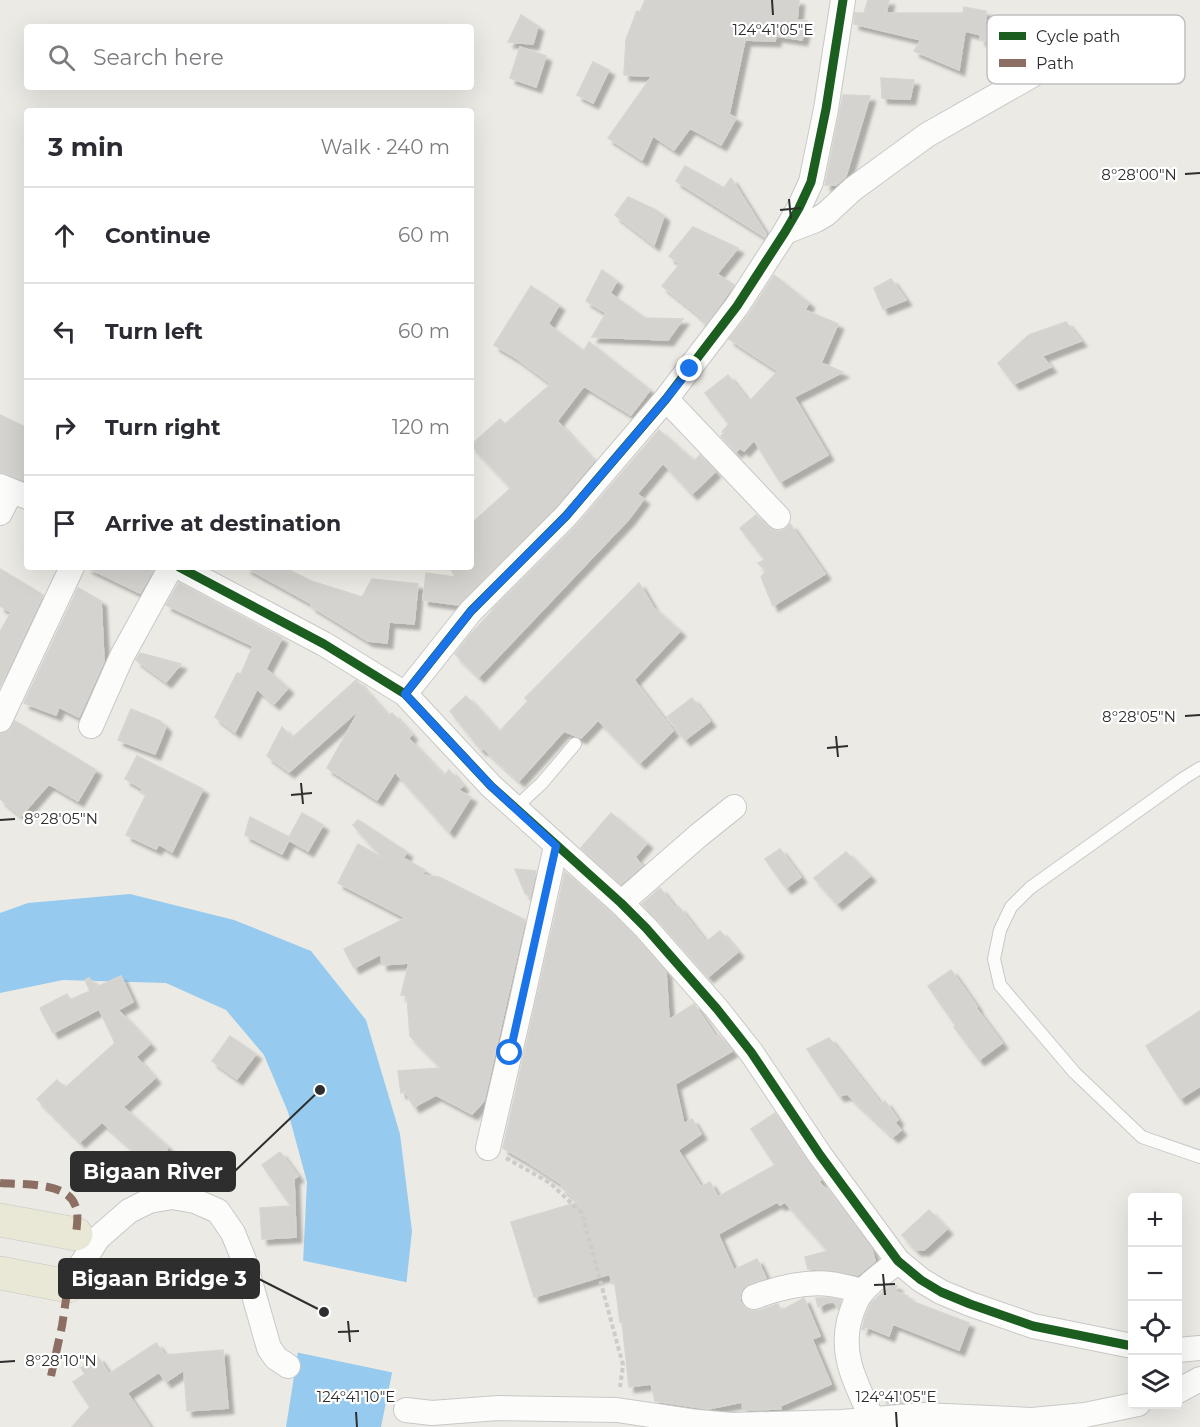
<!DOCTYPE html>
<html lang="en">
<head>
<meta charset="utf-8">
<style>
	:root { --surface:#fff; --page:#f7f7f7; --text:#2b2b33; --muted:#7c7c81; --line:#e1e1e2 }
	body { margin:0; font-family:Montserrat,sans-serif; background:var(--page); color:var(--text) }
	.controls { position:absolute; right:18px; bottom:18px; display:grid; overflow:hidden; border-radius:6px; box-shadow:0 6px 24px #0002 }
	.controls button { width:54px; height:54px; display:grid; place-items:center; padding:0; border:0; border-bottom:2px solid var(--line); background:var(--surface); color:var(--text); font:30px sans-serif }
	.stop { position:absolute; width:18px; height:18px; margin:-14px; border:4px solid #1a73e8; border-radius:50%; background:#fff }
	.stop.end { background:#1a73e8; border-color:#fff; box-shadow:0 2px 6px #0008 }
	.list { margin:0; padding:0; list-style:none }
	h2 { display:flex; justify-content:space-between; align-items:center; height:78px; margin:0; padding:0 24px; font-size:26px }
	h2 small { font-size:20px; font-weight:400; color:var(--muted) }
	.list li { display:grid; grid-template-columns:39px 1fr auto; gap:18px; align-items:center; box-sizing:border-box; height:96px; padding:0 24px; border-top:2px solid var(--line) }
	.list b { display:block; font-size:22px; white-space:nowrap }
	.list em { font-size:20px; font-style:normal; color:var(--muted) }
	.icon { flex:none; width:33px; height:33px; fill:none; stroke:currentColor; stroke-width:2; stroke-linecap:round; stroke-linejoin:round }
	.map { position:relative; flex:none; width:1200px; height:1427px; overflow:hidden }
	.search { position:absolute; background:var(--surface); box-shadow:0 6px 24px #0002; left:24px; top:24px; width:450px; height:66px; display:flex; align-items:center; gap:15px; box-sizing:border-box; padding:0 21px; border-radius:6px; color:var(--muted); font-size:22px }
	.panel { position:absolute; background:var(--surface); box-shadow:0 6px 24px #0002; left:24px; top:108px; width:450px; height:462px; border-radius:6px }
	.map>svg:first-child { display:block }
	.water { fill:#96cbef }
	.pier { fill:#eceae4 }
	.building { fill:#d5d3cf; stroke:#d7d5d0; stroke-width:1.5; filter:url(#shadow) }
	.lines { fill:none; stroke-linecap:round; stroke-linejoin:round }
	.service-casing { stroke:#c9c8c9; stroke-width:14 }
	.minor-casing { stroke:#c9c8c9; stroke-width:26 }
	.primary-casing { stroke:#c6c6c4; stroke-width:34 }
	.path { stroke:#cccccb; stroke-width:4; stroke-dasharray:4.5 3; stroke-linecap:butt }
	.service { stroke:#fcfcfb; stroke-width:12 }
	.minor { stroke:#fcfcfb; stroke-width:24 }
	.primary { stroke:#e9e7d5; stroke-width:33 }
	.quiet { stroke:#8d6e63; stroke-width:8; stroke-dasharray:15 8; stroke-linecap:butt }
	.cycleway-casing { stroke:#fff; stroke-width:13 }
	.cycleway { stroke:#1b5e20; stroke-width:9 }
	.route { stroke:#1a73e8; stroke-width:8 }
	.ticks { fill:none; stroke:#2e2e2e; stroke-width:2 }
	.key { fill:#fff; stroke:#c0c0c0; stroke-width:1.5 }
	.key-label { font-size:16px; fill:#2e2e2e }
	.ticks-label { font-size:15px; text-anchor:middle; fill:#2e2e2e; stroke:#fff; stroke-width:4.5; stroke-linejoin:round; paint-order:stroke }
	.leader { fill:none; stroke:#2e2e2e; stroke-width:2 }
	.callout-dot { fill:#2e2e2e; stroke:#fff; stroke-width:2 }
	.callout { fill:#2e2e2e; stroke:#2e2e2e; stroke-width:2 }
	.callout-label { font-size:21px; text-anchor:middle; font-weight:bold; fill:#fff }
</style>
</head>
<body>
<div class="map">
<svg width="1200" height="1427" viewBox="0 0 1200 1427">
	<defs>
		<filter id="shadow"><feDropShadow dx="5.5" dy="5.5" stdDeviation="1.5" flood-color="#0004"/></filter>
	</defs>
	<rect width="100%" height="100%" fill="#eceae4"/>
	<path class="water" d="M130,894l104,26 77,31 55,69 34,114 12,97 -10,93 -21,103h-95l13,-82 8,-163 -19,-70 -24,-57 -38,-45 -60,-27 -103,-3 -63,13v-80l28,-10z"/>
	<path class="pier" d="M300,1260l110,23 -5,41 -10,49 -100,-21z"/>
	<path class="building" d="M645,0h154l-2,20 10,1 -5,19 -26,-4 -1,5 -30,-1 -16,74 7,4 -15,27 -31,-17 -16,22 -21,-14 -11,24 -34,-22 44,-62 -28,-1 2,-35 11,-29 3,1z
		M868,0h21l-3,13h77l1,-6 22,4 -1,16 53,4 -6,18 -52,-9 1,-5 -16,-4 -6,39 -45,-19 7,-11 -67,-16 1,-11h9z
		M521,15l17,11 -5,18 -25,-2z
		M520,47l26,9 -10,31 -26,-9z
		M593,62l16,8 -16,33 -16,-8z
		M881,78l33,2 -4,19 -28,-1z
		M843,95l27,1 -24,80 -10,9h-11z
		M685,166l39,22 7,-10 35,56 -1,3 -89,-56z
		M628,197l28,13 8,6 -10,29 -39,-30z
		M693,227l45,21 -21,26 17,11 -28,39 -6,-4h5l-43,-34 18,-22 -11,-8z
		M602,270l15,11 -7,12 35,25 38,1 -15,21 -76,-3 14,-24 -20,-12z
		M774,275l35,28 -4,7 33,14 -17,39 22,9 -49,25 34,58 -48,27 -26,-42 -10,11 -4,-3 -4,4 -15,-16 3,-3 -2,-1 7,-8 -24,-31 23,-18 21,27 29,-31 -49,-32 20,-25z
		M891,279l15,21 -23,9 -9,-21z
		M531,286l28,19 -11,19 36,27 5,-9 61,48 -19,25 -47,-29 -27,35 37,40 -38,45 -98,99 -35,-5 3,-27 29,4 -5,-10h21v-43l40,-36 -40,-43 29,-26 5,5 46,-40 -35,-26 -22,-13z
		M1066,322l15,19 -39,15 9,11 -37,17 -16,-21 31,-28z
		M0,415l27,13v45l-4,7 -23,-8z
		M659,430l35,31 6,-6 15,17 -23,22 -29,-31 -26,31 7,5 -15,20 -150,158 -24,-23 15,-19 24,-26h-1l84,-84z
		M756,515l12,12 7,4h7l5,-3 3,-4 35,50 -52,32 -12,-29 5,-6 -8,-8 7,-3 -25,-32z
		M86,567h69l-15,26z
		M245,567h38l28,14 51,16 10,-18 46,5 -4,40 -25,-2 -2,21 -19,-2 -57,-35 1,-2z
		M0,569l43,26 -43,92v-55l11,-20 -11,-6z
		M179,583l103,55 -16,31 22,19 -14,16 -17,-15 -22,43 -20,-15 22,-44 4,1 12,-28 -87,-41z
		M639,583l14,24 27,24 -46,49 39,51 -33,32 -42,-43 -17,18 -17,-7 -45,50 -36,-33 -2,2 -31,-39 16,-15 33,36 29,-31 -3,-3z
		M78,588l23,13 3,60 -25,56 -20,-10 -3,8 -32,-12z
		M140,653l41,11 -15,18 -30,-22z
		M356,680l32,36 4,-3 20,22 -4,3 36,38 5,-6 14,16 -5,4 13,7 -22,35 -54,-60 -18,28 -50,-32 33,-59 -71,63 -22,-16 15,-29 10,11z
		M692,698l18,23 -25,19 -18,-23z
		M131,709l29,12 6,6 -11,27 -37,-14z
		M15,721l81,49 -18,31 -29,-17 -28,32 -21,-17v-65l9,-3z
		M137,756l66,33 -31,63 -13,-8 -3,5 -30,-14 20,-40 -5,-2 2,-4 -18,-10z
		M302,813l21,12 -15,26 -19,-11 -7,14 -37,-19 5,-18 39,20z
		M611,813l36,30 -12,14 7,9 -21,18 -40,-36z
		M358,820l49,32 -4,6 22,12 -3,5 17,2 86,43 -41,181 -12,13 -36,-19 -22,12 -9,-16 -4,2 -3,-22 44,-3 -32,-32 -3,-40 -6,-1 8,-32 -27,2 -1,-11 -27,14 -10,-19 62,-31 -68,-35 20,-39 26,15 -31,-34z
		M780,849l21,28 -15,11 -21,-29z
		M846,852l24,24 -33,28 -23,-26z
		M515,869l21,2 -6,26 -5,-4z
		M565,872l46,41 25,25 30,34 3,48 25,-16 22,33 3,-2 13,16 -57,33 9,40 8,-5 9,15 -23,16 23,37 9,-5 8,15 57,-32 -24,-36 24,-16 46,67 -2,2 19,21 34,47 3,11 -17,14 -26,-5 -24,-1 -3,-12 23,-6 -43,-49 -5,3 -3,-3 -59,32 16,36 23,-11 9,19 -17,6 -6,4 -3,7v6l4,6 7,4h7l20,-7 3,7 23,-13 16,38 -8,3 19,45 -51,22 1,3 -38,1 -1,-8 -34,7 -53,-8 -4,-17 -22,3 -7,-66 -2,1 -5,-39 -3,1 -2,-10 -76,23 -23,-75 68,-20 -18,-15 2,-2 -37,-24 -23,-13z
		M660,888l16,21 3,-2 27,35 14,-11 18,21 -30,25 -51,-58 -15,-15z
		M951,970l26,37 -1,1 26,35 -23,17 -25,-33 2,-1 -28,-40z
		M121,976l12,26 -15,8 32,34 -14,13 19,21 -32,29 45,40 -11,24 -55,-49 -22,20 -43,-43 20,-19 8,8 50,-45 -16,-34 -46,24 -13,-25 27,-14 3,6 20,-9 -5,-11 4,-2 8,9z
		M1200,1011v75l-20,13 -34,-53z
		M230,1036l26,18 -19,25 -25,-18z
		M829,1038l52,66 4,-3 13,19 -3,3 6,7 -8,7 -46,-43 -8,2 -32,-47z
		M280,1152l18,24 -4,3 2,58 -34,2 -2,-31 31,-2 -29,-41z
		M929,1210l18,19 -23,21h-8l-14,-15z
		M892,1284l5,2 -2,5 13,5 -2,3 63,24 -10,27 -66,-26 -4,12 -24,-10 -1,4 -2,-1 4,-15 5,-11z
		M816,1298h13l12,2 -3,9 -5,-9 -15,7z
		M156,1343l9,12 58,-5 5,58 -41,3 -3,-41 -18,12 -7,-10 -32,21 23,34h-78l18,-20 -17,-25 12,-8 -4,-6 17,-11 11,17z
		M903,1394l4,8 -20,2 -2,-5z"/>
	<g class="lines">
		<defs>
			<path id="service" d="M1200,768l-16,10 -154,110 -19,19 -11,23 -6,29 6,26 74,87 68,65 58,20
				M515,808l27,-25 33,-39"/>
			<path id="minor" d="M785,232l31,-12 10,-6 27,-25 74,-54 130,-74
				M666,399l112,118
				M0,486l27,11
				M0,513l11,-21
				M179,567l145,77 81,50 86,92 130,117 25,25 71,81 34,43 69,103 78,106 23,19 20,12 29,12 63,22 99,20
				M405,694l66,-83 95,-95 100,-117 71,-93 48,-74 14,-24 12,-26 15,-73 17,-109
				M0,720l72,-153
				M91,726l31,-70 49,-89
				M621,903l78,-68 35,-28
				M488,1148l34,-148 34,-154
				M68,1286l30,-48 31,-27 20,-10 23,-4 23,4 23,10 15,22 11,27 25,88 7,10 12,8
				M754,1297c24,-9 50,-16 76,-13 11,1 22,5 33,7
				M1178,1350l22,-2
				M1178,1391l22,-12
				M406,1410l26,3 66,-5 119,2 81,12 34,3 110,-3 81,-7 109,5 53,-5 53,-11
				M877,1427l-5,-8c-14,-33 -32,-60 -23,-98 3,-10 6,-21 13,-29 10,-12 25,-21 36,-31"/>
			<path id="primary" d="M0,1220l76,14
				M0,1273l68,13"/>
		</defs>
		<use href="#service" class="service-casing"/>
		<use href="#minor" class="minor-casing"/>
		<use href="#primary" class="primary-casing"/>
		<path class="path" d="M506,1158l44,25 32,30 41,152 -3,22"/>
		<use href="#service" class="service"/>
		<use href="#minor" class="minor"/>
		<use href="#primary" class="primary"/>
		<path class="quiet" d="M0,1183c20,2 66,-2 75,22 4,8 2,20 1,29
			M51,1376l11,-50 6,-40"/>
		<defs>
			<path id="cycleway" d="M179,567l145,77 81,50 86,92 130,117 25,25 71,81 34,43 69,103 78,106 23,19 20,12 29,12 63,22 99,20
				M405,694l66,-83 95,-95 100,-117 71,-93 48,-74 14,-24 12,-26 15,-73 17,-109"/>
		</defs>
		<use href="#cycleway" class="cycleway-casing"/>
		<use href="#cycleway" class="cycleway"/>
	</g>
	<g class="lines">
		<path class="route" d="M510,1053l46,-207 -65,-60 -86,-92 66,-83 95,-95 100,-117 24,-30"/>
	</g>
	<path class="ticks" d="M772,0l1,15M1185,174l15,-1M789,199l2,20M780,210l21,-2M1185,716l15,-1M836,736l2,21M827,748l21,-2M301,783l2,21M291,795l21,-2M0,820l15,-1M883,1274l2,21M874,1285l21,-1M348,1321l2,21M338,1332l21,-1M0,1362l15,-1M356,1412l1,15M896,1412l1,15"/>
	<rect x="987" y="15" width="198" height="69" rx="9" class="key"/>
	<rect x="999" y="32" width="27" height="8" fill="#1b5e20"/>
	<rect x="999" y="59" width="27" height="8" fill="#8d6e63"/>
	<g class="key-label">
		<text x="1036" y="42">Cycle path</text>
		<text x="1036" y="69">Path</text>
	</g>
	<g class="ticks-label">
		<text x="773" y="35">124°41'05"E</text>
		<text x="1139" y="180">8°28'00"N</text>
		<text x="1139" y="722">8°28'05"N</text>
		<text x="61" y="824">8°28'05"N</text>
		<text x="61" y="1366">8°28'10"N</text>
		<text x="356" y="1402">124°41'10"E</text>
		<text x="896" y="1402">124°41'05"E</text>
	</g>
	<path class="leader" d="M320 1090L235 1171M324 1312L259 1279"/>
	<g class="callout-dot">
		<circle cx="320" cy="1090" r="6"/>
		<circle cx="324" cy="1312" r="6"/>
	</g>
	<g class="callout">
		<rect x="71" y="1152" width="164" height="39" rx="6"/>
		<rect x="59" y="1259" width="200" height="39" rx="6"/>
	</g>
	<g class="callout-label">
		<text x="153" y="1179">Bigaan River</text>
		<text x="159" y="1286">Bigaan Bridge 3</text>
	</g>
</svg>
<div class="controls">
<button>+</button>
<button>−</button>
<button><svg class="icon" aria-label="locate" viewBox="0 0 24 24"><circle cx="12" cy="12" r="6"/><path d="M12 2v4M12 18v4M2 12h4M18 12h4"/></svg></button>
<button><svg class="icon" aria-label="layers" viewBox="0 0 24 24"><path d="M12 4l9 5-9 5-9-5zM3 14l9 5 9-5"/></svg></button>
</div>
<div class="stop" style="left:510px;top:1053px"></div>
<div class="stop end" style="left:690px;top:369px"></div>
<div class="search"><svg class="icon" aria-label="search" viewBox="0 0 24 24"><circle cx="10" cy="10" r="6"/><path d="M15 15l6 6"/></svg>Search here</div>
<section class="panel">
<h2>3 min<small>Walk · 240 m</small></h2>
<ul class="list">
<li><svg class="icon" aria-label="ahead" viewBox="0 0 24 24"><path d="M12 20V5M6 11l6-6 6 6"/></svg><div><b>Continue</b></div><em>60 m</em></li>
<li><svg class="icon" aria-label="left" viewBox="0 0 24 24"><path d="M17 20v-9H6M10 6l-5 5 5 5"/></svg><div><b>Turn left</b></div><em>60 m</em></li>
<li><svg class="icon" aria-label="right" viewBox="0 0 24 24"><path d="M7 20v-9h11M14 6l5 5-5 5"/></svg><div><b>Turn right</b></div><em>120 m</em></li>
<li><svg class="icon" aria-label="arrive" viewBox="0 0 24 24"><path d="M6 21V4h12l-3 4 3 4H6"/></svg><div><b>Arrive at destination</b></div></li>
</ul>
</section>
</div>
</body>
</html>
